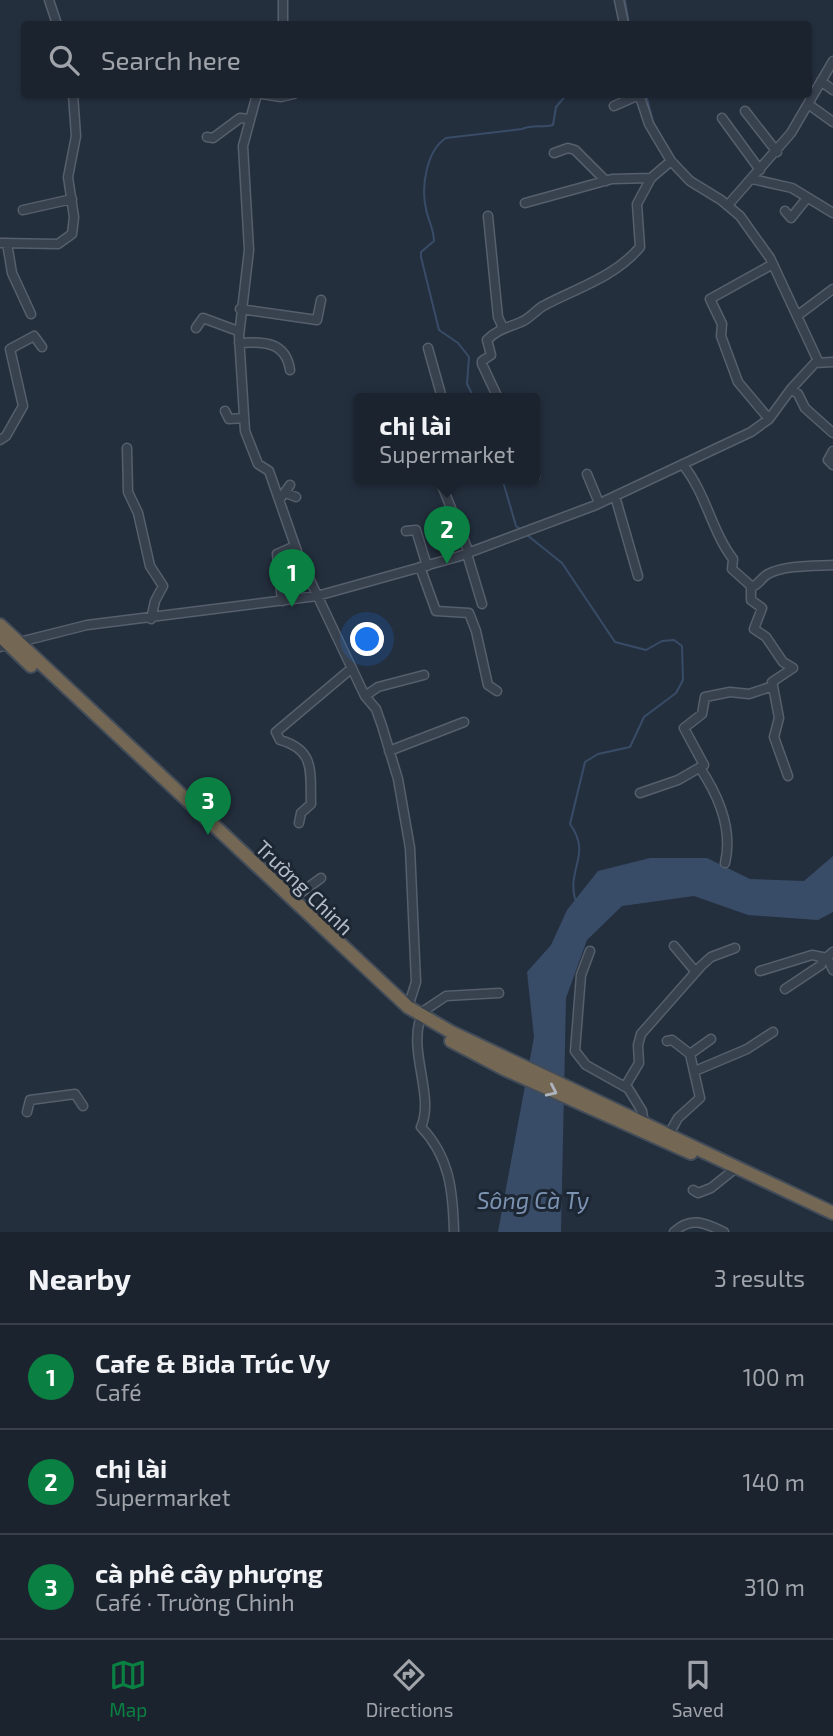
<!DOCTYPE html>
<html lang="en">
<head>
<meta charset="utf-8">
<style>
	:root { --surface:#1b232e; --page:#242b36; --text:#f1f3f6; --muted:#a0a4aa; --line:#39404a; --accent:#0b8043 }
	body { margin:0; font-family:"Exo 2",sans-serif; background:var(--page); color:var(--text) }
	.you { position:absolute; left:368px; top:640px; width:24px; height:24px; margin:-18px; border:5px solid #fff; border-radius:50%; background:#1a73e8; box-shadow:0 0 0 10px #1a73e833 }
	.badge { display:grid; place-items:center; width:46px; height:46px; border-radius:50%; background:var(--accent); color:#fff; font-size:23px; font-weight:700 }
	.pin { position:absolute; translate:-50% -58px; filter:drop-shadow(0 2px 4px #0008) }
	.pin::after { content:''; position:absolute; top:37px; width:24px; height:21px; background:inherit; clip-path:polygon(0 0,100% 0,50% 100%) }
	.popup { position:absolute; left:354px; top:393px; width:186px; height:91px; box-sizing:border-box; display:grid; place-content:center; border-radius:7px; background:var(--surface); filter:drop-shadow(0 2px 5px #0005); font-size:23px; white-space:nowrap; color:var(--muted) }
	.popup b { font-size:26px; color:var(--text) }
	.popup::after { content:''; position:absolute; left:50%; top:100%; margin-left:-14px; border:14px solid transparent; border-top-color:var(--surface) }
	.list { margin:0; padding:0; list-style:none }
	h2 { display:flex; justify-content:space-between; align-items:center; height:91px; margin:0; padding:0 28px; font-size:30px }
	h2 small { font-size:23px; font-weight:400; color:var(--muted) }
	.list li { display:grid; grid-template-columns:46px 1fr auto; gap:21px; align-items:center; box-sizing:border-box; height:105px; padding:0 28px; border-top:2px solid var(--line) }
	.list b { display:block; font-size:26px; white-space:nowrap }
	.list p { margin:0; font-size:23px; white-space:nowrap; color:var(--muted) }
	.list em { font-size:23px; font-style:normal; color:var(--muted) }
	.icon { flex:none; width:38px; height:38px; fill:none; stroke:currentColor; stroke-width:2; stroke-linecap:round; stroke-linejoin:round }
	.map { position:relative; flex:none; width:833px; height:1232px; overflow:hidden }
	.search { position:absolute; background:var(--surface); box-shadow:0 2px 5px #0004; left:21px; right:21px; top:21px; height:77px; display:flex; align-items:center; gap:18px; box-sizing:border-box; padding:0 24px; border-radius:7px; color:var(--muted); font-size:26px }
	.sheet { height:406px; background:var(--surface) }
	nav { display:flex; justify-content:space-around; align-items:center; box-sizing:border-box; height:98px; border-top:2px solid var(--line); background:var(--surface); font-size:19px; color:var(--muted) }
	nav a { display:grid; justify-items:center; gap:4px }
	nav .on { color:var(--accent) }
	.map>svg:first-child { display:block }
	.water { fill:#394c67 }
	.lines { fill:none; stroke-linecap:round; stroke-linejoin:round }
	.stream { stroke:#394c67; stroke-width:2 }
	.minor-casing { stroke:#565f6c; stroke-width:11 }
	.highway-casing { stroke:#434c59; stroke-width:16 }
	.minor { stroke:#38414e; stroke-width:8 }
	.highway { stroke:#746855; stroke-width:12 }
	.oneway { stroke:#aeb4bd }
	.labels { text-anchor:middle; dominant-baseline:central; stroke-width:6; stroke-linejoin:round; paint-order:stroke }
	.street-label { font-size:21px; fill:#b4bcc9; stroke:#1d2633 }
	.water-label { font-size:23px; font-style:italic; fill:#7c92b1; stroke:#1d2633 }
</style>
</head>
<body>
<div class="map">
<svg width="833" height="1232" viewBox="0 0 833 1232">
	<rect width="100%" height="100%" fill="#242f3e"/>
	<path class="water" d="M833,856v56l-15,8 -70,-5 -54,-19 -72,10 -35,34 -21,58 -5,234h-63l36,-195 -7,-65 24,-27 16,-35 31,-39 52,-13h57l43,21 54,2z"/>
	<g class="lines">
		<path class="stream" d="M625,0l4,24
			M646,94l7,28 24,41
			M474,398l-7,-14 2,-27 -11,-14 -19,-13 -18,-73v-5l13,-11c0,-12 -6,-21 -8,-32 -5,-22 0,-58 20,-71l76,-9c11,-5 20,-1 31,-4l3,-18 11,-13
			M502,478l14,48 4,3
			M527,535l35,28 53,79 31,8 16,-9 12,-1 8,6 1,34 -7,13 -32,24 -14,30 -32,7 -13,8 -15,62c22,31 -3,43 5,75"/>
		<defs>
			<path id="minor" d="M49,0l8,24
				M283,0v24
				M619,0l5,24
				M821,81l12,9
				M257,94l-14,52 6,104 -10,86 6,95 13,33 11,7 30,86 66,139 11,13 6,17 16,53 12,69 6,134 -8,25
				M262,94l19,3 13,-3
				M639,94l10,30 22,37 19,20 31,19 19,16 30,42 48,103
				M808,104l25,18
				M614,106l25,-11
				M745,111l32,41
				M722,118l38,52
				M207,137l6,1 27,-20 9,1
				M554,153l14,-5 7,2 31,31
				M752,179l40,9 41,25
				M525,203l87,-24 39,-1 20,-17
				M728,205l63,-72 42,-72
				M23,210l49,-11
				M785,211l6,7 16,-20
				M488,216l10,101 5,11
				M0,243l58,1 14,-10 2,-17 -6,-40 8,-41 -3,-42
				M7,243l5,30 19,41
				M240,309l77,11 4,-20
				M797,316l36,-27
				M196,328l7,-10 35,13
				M239,343c25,-2 47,-1 51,27
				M428,348l14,50
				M791,389l7,5 7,14 28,25
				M498,398l-16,-34v-3l9,-6 -4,-15c11,-11 20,-12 34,-18 8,-3 14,-11 22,-16 34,-18 72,-29 97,-59l-3,-43 14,-26
				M225,411l4,8 15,-1
				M769,419l-31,-37 -17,-46 1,-12 -12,-25 63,-35
				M0,440l6,-4 17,-30 -13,-57 24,-13 8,11
				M127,448l1,44 10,21 12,53 13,20 -8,15 -4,18
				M833,451l-5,9 5,5
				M587,474l12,29
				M534,477h1
				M439,478l30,75
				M286,493l10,4
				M615,496l23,80
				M280,499l10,-14
				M406,531l10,-1 11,36
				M467,554l15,50
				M420,567l16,44 33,2 7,18 12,54 9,6
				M751,587c9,-2 9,-9 17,-13 17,-9 46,-8 65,-9
				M282,601l-5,-47 18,-8
				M0,647l87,-22 230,-29 140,-39 139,-52 155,-73 18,-13 22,-30 24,-26 18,-1
				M773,686l6,32 -5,19 14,39
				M365,696l13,-9 46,-12
				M389,751l75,-29
				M700,768c18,27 33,62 25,95
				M640,793l38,-13 26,-15 -20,-37 18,-14 3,-17 25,-5 19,2 24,-8 -1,-4 21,-14 -10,-6 -17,-25 -12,-8 8,-21 -11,-8v-14l-19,-17 1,-10c-21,-27 -27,-66 -50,-94
				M299,823l2,-10 10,-9c-1,-31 5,-54 -31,-64l-4,-8 76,-64
				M291,900l30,-22
				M674,946l21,25
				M590,951l-9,24 -6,76 11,14 41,23
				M833,952l-6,5 6,13
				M760,971l52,-16 15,3
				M785,989l36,-24 2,-6
				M419,1014l27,-18 53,-3
				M419,1023c-8,34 15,75 2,104 29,30 32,65 33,105
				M667,1041l5,-1 18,14
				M695,1071l52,-22 26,-17
				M27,1112l3,-12 45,-6 8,12
				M644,1123l-2,-12 -16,-26 13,-22 -1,-18 3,-11 60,-68 10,-9 24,-9
				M669,1134l9,-16 22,-20 -10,-44 21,-15
				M693,1190l5,3 13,-5 20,-16
				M674,1232c17,-16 31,-9 50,0"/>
			<path id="highway" d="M0,625l408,382 43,25 382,181
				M0,636l31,30
				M451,1041l53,28 187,84"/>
		</defs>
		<use href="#minor" class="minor-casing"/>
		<use href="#highway" class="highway-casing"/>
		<use href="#minor" class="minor"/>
		<use href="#highway" class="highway"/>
	</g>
	<defs><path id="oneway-chevron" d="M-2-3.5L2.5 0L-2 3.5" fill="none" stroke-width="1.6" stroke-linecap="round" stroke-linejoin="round" transform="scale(1.75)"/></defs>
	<use class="oneway" href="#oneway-chevron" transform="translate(552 1091) rotate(25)"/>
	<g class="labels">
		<g class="street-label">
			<text transform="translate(305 887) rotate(44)">Trường Chinh</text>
		</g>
		<g class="water-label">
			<text x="533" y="1200">Sông Cà Ty</text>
		</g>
	</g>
</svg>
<div class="you"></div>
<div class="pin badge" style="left:292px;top:607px">1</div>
<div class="pin badge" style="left:447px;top:564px">2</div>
<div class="popup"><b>chị lài</b>Supermarket</div>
<div class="pin badge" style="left:208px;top:835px">3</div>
<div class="search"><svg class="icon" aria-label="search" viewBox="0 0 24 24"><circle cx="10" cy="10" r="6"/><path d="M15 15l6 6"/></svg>Search here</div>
</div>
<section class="sheet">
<h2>Nearby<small>3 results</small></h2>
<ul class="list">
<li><span class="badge">1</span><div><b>Cafe &amp; Bida Trúc Vy</b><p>Café</p></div><em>100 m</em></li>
<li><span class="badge">2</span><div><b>chị lài</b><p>Supermarket</p></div><em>140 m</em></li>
<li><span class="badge">3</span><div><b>cà phê cây phượng</b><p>Café · Trường Chinh</p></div><em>310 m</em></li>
</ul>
</section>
<nav>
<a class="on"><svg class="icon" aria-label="map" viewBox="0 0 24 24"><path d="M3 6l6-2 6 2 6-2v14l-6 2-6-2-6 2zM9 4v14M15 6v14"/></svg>Map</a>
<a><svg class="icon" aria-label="directions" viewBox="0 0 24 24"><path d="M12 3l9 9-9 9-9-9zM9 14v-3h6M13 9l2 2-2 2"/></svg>Directions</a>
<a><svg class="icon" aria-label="saved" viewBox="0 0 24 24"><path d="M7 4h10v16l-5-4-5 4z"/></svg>Saved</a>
</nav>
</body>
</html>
